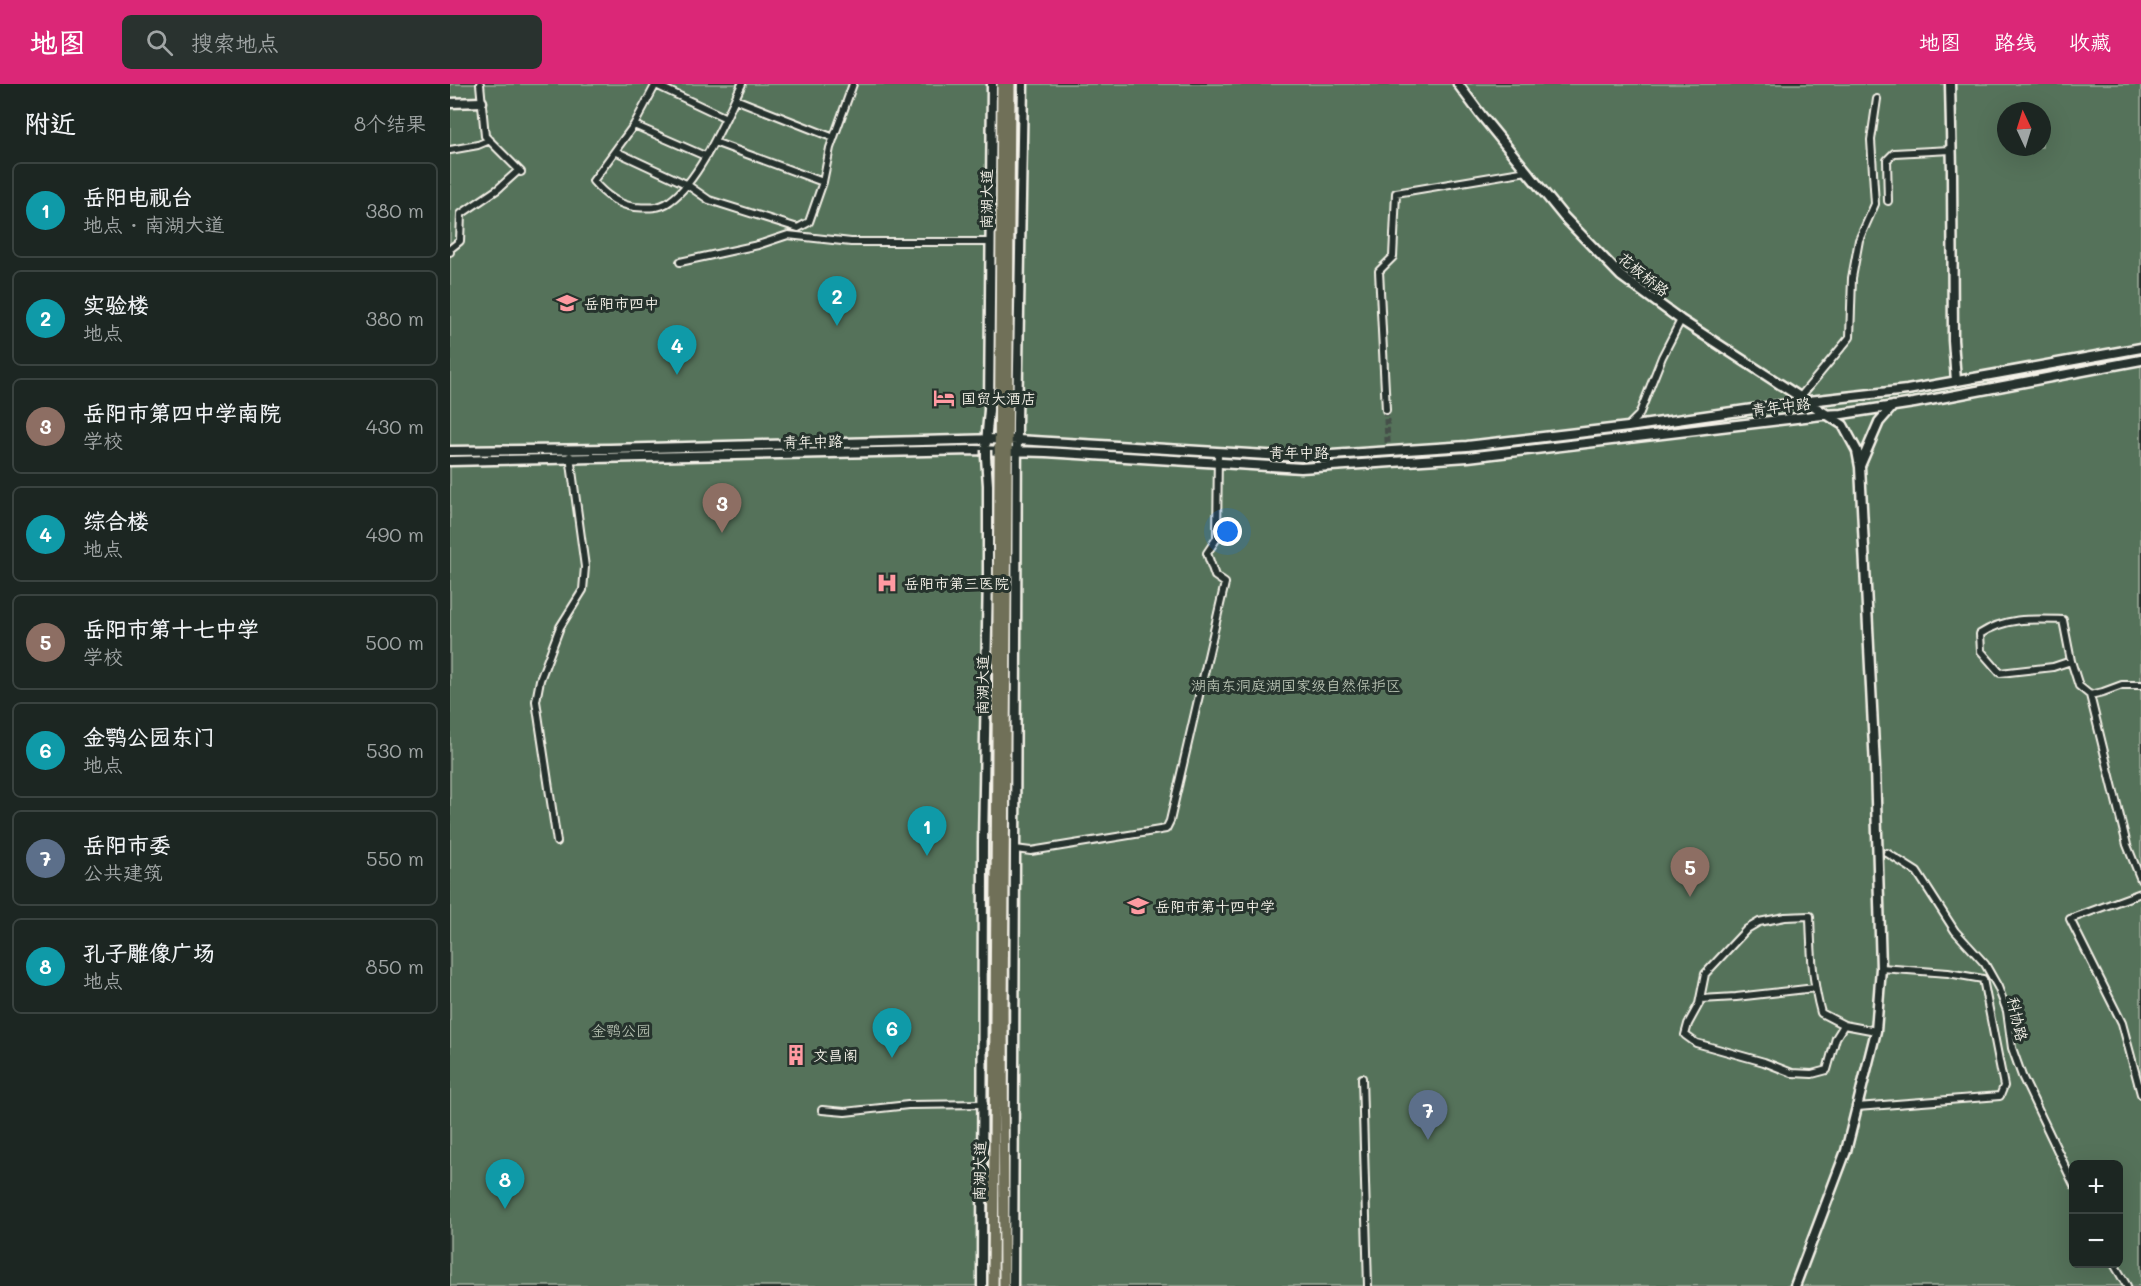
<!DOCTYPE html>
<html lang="zh">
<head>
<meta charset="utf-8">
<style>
	:root { --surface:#1c2622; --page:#29322f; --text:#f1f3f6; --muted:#a0a5a5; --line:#3a4340; --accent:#db2777 }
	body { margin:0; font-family:Mali,"LXGW WenKai TC",sans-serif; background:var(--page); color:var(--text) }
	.controls { position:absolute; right:18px; bottom:18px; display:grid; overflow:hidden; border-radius:9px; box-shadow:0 6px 24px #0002 }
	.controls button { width:54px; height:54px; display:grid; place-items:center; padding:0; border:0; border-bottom:2px solid var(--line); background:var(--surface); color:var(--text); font:30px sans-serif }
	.compass { position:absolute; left:1547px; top:18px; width:54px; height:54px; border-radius:50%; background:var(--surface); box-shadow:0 6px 24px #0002; rotate:356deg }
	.you { position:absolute; left:778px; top:448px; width:21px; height:21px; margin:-15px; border:4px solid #fff; border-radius:50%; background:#1a73e8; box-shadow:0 0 0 9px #1a73e833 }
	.badge { display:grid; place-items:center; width:39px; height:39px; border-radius:50%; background:var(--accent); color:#fff; font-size:20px; font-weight:700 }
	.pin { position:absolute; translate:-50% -50px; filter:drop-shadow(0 2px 3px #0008) }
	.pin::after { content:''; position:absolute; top:32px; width:21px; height:18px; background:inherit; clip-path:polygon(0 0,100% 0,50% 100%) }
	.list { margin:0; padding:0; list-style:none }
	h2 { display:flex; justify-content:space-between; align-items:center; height:78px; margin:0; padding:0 24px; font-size:26px }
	h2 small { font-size:20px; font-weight:400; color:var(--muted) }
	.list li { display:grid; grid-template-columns:39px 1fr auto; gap:18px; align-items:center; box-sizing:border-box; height:96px; margin:0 12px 12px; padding:0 12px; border:2px solid var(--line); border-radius:9px }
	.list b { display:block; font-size:22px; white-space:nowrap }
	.list p { margin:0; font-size:20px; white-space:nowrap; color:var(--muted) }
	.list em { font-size:20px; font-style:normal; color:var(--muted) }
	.icon { flex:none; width:33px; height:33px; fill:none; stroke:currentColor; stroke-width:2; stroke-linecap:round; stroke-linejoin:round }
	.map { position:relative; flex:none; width:1691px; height:1202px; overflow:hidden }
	header { display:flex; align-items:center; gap:36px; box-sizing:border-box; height:84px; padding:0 30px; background:var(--accent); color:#fff }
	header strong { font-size:28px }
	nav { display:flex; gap:33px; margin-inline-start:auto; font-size:21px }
	.search { width:420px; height:54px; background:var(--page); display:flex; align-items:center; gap:15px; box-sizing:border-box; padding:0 21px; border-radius:9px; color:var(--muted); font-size:22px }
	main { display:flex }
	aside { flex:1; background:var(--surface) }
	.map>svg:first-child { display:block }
	.green { fill:#55725a; stroke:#a4b2a1; stroke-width:1.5; fill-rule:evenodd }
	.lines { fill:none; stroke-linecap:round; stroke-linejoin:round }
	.street-tunnel { stroke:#455049; stroke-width:6; stroke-dasharray:6 3; stroke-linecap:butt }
	.street-casing { stroke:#f4f1e8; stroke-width:10 }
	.secondary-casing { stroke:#f4f1e8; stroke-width:13 }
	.primary-casing { stroke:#f4f1e8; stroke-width:14 }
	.street { stroke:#26332d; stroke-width:6 }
	.secondary { stroke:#26332d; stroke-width:8 }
	.primary { stroke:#706f59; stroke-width:9 }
	.secondary-bridge-casing { stroke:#f4f1e8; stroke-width:13; stroke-linecap:butt }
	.secondary-bridge { stroke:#26332d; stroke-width:8 }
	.labels { text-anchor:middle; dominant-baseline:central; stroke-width:6; stroke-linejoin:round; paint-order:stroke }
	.street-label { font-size:15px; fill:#f4f1e8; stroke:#26332d }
	.poi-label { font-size:15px; fill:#f4f1e8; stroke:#26332d; text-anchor:start }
	.park-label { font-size:15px; fill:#b4beaf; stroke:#26332d }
</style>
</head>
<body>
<header>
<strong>地图</strong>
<div class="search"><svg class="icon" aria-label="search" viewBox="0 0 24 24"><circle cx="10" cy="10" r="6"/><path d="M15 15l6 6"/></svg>搜索地点</div>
<nav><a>地图</a><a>路线</a><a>收藏</a></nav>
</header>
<main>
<aside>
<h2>附近<small>8个结果</small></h2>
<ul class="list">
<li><span class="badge" style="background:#0f9aa8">1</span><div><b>岳阳电视台</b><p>地点 · 南湖大道</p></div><em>380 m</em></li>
<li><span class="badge" style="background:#0f9aa8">2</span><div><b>实验楼</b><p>地点</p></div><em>380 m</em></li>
<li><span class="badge" style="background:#8d6e63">3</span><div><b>岳阳市第四中学南院</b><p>学校</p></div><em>430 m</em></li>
<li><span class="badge" style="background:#0f9aa8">4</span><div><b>综合楼</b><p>地点</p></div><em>490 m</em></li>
<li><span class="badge" style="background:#8d6e63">5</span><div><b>岳阳市第十七中学</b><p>学校</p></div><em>500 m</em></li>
<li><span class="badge" style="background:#0f9aa8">6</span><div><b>金鹗公园东门</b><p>地点</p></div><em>530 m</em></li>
<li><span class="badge" style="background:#5c6f8a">7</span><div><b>岳阳市委</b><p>公共建筑</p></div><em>550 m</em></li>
<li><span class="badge" style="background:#0f9aa8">8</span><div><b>孔子雕像广场</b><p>地点</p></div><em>850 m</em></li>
</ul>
</aside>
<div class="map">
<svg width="1691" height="1202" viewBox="0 0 1691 1202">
	<rect width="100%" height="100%" fill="#26332d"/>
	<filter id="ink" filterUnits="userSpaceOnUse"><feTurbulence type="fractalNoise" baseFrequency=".0167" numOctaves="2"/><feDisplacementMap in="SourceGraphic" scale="12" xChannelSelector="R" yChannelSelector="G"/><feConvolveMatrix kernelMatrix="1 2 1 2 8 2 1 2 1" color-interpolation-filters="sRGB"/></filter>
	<g filter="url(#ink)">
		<path class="green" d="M0,0h1691v1202h-1691zM1556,27h36v36h-36zM1624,1080h44v100h-44z"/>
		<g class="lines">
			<path class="street-tunnel" d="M936,326l2,41"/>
			<defs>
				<path id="street" d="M30,0l5,52 36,36
					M206,0l-22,41 -41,56c11,13 24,24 42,26 12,1 25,2 35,-6 30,-21 56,-84 72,-117
					M206,1l70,33
					M285,15l99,39
					M184,41l71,31
					M264,58l109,40
					M0,66l28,-5 12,-5
					M165,67l71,33 23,16 89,28 11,-6 14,-40 7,-34 23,-64
					M1438,117l-1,-41 7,-7 57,-3
					M0,168v-3l10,-8 1,-27 37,-25 21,-19
					M230,178l78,-17 30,-10 63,7h139
					M1351,312l49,-59 2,-59 7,-38 16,-36 -4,-64 6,-41
					M936,326l-7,-139 14,-14 3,-64 131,-22
					M1178,342l11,-11 23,-58 19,-37
					M1621,577l-18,6 -53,6 -19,-22 -1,-17c26,-17 53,-15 83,-14l8,41 8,25 11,9 13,-3 19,-7h19
					M1640,611l37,150 14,35
					M107,758l-21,-141 4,-21 20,-53 23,-37 2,-23 -15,-111
					M565,765l16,2 135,-22 4,-8 55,-238 -10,-7 -8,-23 10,-15 1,-86
					M1437,769l30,19 38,59 30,33 13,23 9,24 5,37 10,28 52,109
					M1691,809l-71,26 52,104 19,71
					M1251,915l35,-2 79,-9
					M1394,941l-8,13 -9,32 -15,4 -20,-1 -28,-11 -68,-19 -11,-8 3,-11 11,-20 6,-30 42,-45 12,-7 26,-5 25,-1c1,33 2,65 11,97l23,12 32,6
					M912,994l6,208
					M1407,1023l143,-11 4,-10 -21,-107 -35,-6 -67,-5
					M372,1026l23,2 63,-7 76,-1
					M1664,1180l13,22"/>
				<path id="secondary" d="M1008,0l23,31 83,102 57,59 60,44 162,105 14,26 3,16 15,300 6,201 -5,63 -30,120 -51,135
					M1500,0l2,87 1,169 3,41
					M0,19l32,-1
					M536,359l3,-33 3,-326
					M0,367l160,-2 389,-10 302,18 166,-11 161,-19 181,-26 98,-11 234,-42
					M0,377l525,-11 71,2 255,16 167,-11 354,-42 20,-1 72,-11 227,-43
					M1410,382l19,-44 14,-16
					M532,1202l1,-443 5,-269v-89l-2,-28
					M563,1202l4,-863 6,-339"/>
				<path id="primary" d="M543,1202l9,-1202
					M554,1202l-1,-275 7,-927"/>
			</defs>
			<use href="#street" class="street-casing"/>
			<use href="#secondary" class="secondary-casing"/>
			<use href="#primary" class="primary-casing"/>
			<use href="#street" class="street"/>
			<use href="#secondary" class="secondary"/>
			<use href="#primary" class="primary"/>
			<defs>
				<path id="secondary-bridge" d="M536,366v7"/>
			</defs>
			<use href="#secondary-bridge" class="secondary-bridge-casing"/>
			<use href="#secondary-bridge" class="secondary-bridge"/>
		</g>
	</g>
	<defs>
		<symbol id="school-bare" viewBox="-9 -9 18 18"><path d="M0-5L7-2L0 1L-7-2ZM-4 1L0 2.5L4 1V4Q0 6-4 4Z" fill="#ff9aa2" stroke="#26332d" stroke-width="2.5" paint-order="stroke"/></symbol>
		<symbol id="hotel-bare" viewBox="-9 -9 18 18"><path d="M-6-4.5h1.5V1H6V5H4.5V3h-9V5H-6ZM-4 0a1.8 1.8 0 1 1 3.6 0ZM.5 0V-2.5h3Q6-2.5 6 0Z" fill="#ff9aa2" stroke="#26332d" stroke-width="2.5" paint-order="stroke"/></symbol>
		<symbol id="hospital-bare" viewBox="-9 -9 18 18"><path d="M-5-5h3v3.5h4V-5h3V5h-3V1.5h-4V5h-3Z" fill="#ff9aa2" stroke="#26332d" stroke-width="2.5" paint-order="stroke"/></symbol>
		<symbol id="building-bare" viewBox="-9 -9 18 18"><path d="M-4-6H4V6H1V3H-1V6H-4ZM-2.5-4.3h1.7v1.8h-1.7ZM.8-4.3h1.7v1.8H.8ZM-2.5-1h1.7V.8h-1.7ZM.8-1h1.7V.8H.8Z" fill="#ff9aa2" stroke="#26332d" stroke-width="2.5" paint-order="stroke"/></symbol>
	</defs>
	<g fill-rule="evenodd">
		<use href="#school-bare" x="102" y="204" width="30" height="30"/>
		<use href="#hotel-bare" x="479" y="299" width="30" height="30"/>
		<use href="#hospital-bare" x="422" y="484" width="30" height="30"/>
		<use href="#school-bare" x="673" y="807" width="30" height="30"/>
		<use href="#building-bare" x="331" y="956" width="30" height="30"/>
	</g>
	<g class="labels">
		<g class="street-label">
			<text transform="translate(536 115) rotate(-90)">南湖大道</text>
			<text transform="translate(1194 190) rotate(39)">花板桥路</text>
			<text transform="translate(1331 322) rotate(-7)">青年中路</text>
			<text transform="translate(363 357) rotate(-1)">青年中路</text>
			<text x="849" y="368">青年中路</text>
			<text transform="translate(532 601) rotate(-90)">南湖大道</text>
			<text transform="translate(1568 935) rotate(78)">科协路</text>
			<text transform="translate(529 1087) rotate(-89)">南湖大道</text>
		</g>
		<g class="poi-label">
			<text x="134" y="219">岳阳市四中</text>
			<text x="511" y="314">国贸大酒店</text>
			<text x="454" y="499">岳阳市第三医院</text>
			<text x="705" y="822">岳阳市第十四中学</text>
			<text x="363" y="971">文昌阁</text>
		</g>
		<g class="park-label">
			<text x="846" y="601">湖南东洞庭湖国家级自然保护区</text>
			<text x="171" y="946">金鹗公园</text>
		</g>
	</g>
</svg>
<div class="controls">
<button>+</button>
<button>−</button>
</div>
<svg class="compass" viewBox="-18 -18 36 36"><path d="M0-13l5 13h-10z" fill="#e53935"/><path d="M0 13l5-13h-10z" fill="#a0a5a5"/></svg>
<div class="you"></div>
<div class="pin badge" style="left:477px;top:772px;background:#0f9aa8">1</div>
<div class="pin badge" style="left:387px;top:242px;background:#0f9aa8">2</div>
<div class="pin badge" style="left:272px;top:449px;background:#8d6e63">3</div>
<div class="pin badge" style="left:227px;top:291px;background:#0f9aa8">4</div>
<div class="pin badge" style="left:1240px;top:813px;background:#8d6e63">5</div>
<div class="pin badge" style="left:442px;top:974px;background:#0f9aa8">6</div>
<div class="pin badge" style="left:978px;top:1056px;background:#5c6f8a">7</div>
<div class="pin badge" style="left:55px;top:1125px;background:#0f9aa8">8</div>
</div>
</main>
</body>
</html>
